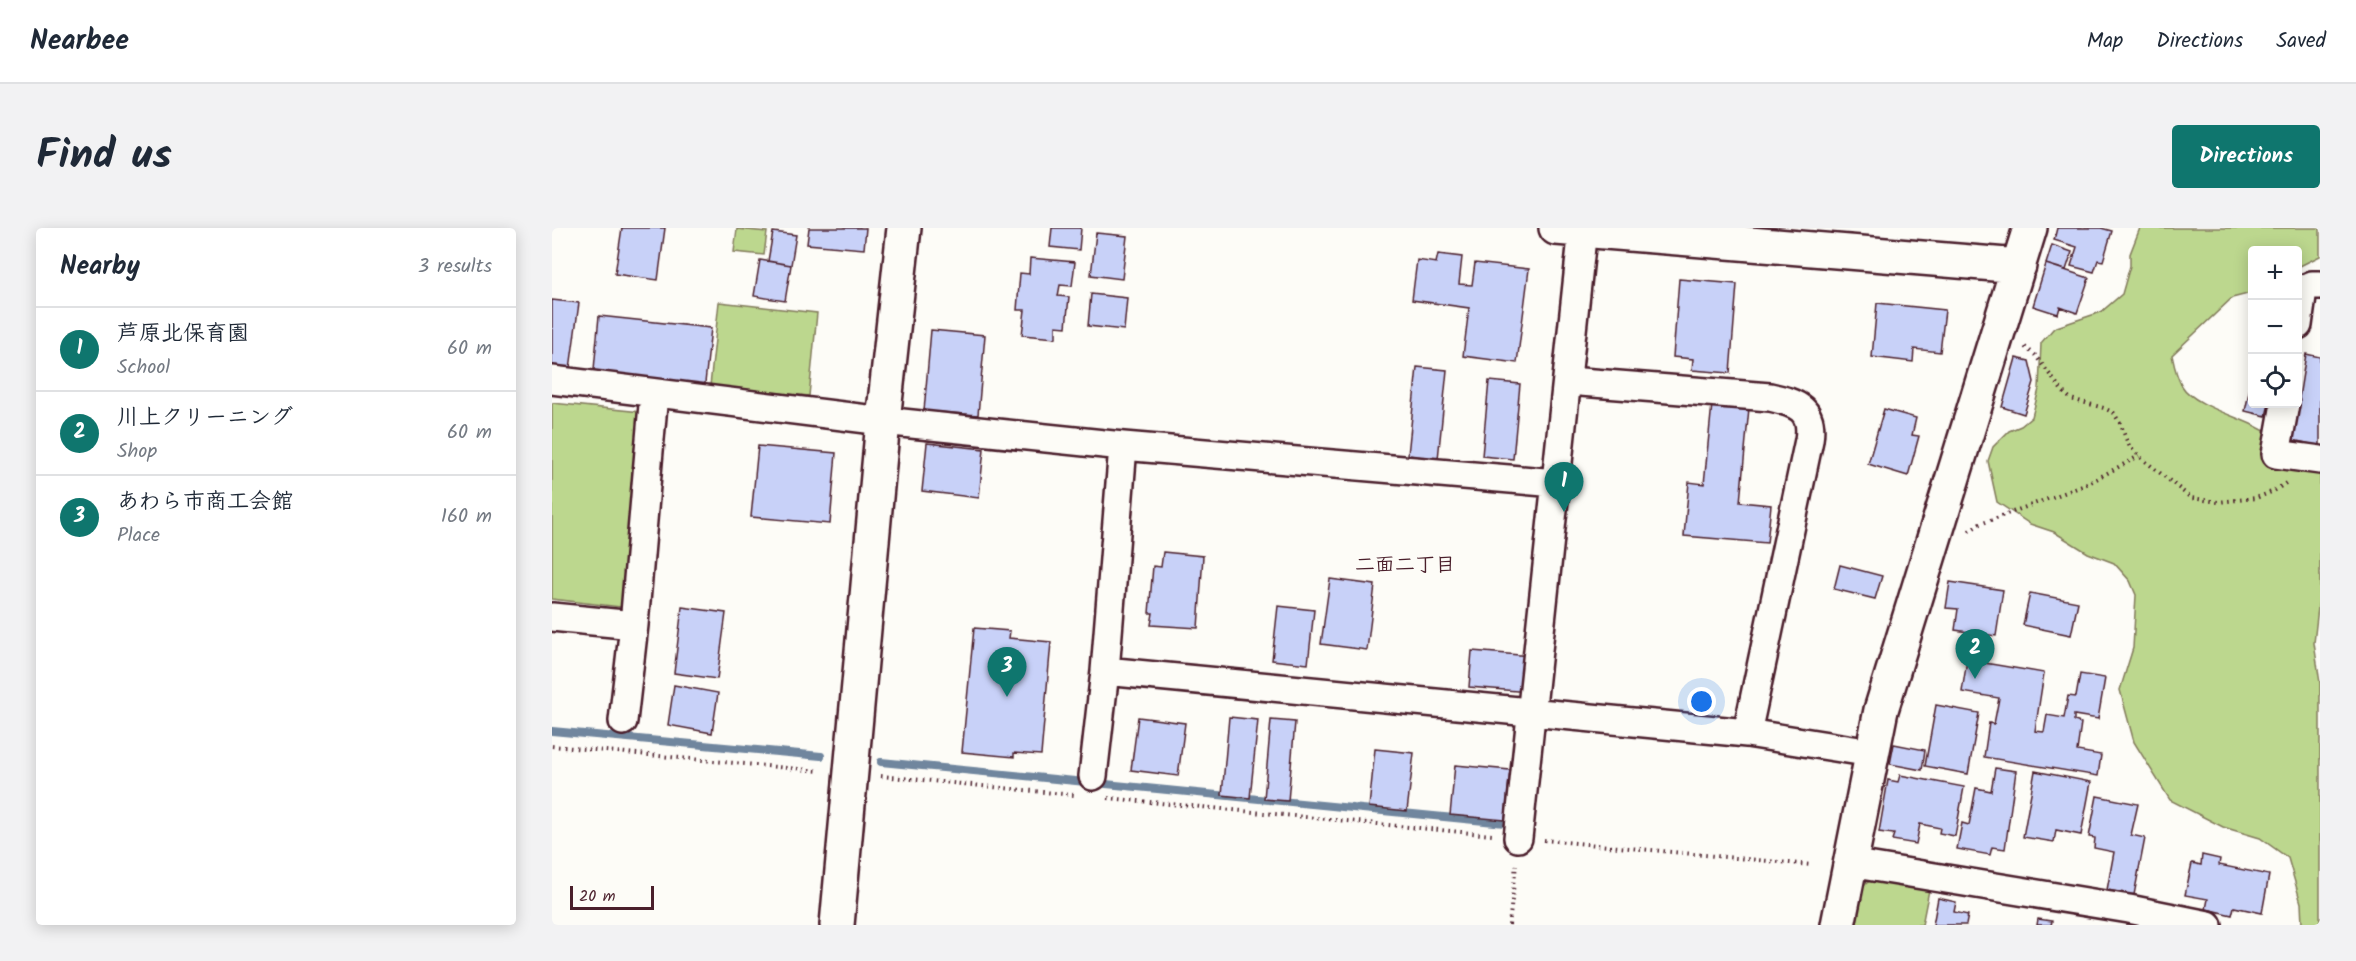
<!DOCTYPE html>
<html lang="en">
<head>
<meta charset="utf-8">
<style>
	:root { --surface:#fff; --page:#f2f2f3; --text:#1f2937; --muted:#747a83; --line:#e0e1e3; --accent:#0f766e }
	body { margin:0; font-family:Kalam,"Klee One",sans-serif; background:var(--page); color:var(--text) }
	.controls { position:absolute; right:18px; top:18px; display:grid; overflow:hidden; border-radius:6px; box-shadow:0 3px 15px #0003 }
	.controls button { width:54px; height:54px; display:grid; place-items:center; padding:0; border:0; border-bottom:2px solid var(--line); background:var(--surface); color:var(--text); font:30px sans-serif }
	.scale { position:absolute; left:18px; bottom:15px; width:84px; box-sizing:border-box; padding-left:6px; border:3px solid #4a1f2b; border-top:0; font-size:16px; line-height:21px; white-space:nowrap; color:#4a1f2b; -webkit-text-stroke:4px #fdfcf7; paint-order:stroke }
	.you { position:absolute; left:1150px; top:474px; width:21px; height:21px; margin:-15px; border:4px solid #fff; border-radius:50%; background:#1a73e8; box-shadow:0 0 0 9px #1a73e833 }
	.badge { display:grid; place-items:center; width:39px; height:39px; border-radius:50%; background:var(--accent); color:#fff; font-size:20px; font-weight:700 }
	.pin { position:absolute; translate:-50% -50px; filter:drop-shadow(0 2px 3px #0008) }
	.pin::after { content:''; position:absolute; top:32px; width:21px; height:18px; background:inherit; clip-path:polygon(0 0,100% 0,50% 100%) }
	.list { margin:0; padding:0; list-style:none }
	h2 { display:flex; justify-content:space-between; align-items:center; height:78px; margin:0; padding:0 24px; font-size:26px }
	h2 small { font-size:20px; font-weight:400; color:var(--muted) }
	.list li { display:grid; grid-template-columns:39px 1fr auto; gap:18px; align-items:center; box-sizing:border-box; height:84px; padding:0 24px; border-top:2px solid var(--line) }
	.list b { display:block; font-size:22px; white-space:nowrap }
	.list p { margin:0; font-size:20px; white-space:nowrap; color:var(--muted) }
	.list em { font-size:20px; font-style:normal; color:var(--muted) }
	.icon { flex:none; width:33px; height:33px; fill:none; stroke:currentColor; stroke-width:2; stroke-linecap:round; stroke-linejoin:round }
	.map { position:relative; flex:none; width:1768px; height:697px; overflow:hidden; border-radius:6px }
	header { display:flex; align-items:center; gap:36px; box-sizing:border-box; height:84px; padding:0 30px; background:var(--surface); border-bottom:2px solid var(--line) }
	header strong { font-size:28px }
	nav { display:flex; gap:33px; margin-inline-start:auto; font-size:21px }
	.intro { display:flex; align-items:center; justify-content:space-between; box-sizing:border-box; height:144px; padding:0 36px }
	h1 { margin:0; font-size:42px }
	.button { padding:15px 27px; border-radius:6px; background:var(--accent); color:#fff; font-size:21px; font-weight:700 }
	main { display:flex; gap:36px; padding:0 36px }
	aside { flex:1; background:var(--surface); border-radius:6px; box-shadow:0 3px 15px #0003 }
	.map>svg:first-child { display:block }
	.green { fill:#bcd78e; stroke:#837b5c; stroke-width:1.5 }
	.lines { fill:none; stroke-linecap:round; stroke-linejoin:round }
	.stream { stroke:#70869e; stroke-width:8 }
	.building { fill:#c8d1f8; stroke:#4a1f2b; stroke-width:1.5 }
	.street-casing { stroke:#4a1f2b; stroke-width:32 }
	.secondary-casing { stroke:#4a1f2b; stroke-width:38 }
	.path { stroke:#4a1f2b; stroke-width:4; stroke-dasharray:1.5 4.5; stroke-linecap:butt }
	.street { stroke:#fdfcf7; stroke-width:27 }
	.secondary { stroke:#fdfcf7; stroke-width:33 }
	.labels { text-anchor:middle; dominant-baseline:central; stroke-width:5; stroke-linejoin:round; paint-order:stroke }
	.neighbourhood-label { font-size:20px; font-weight:bold; fill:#4a1f2b; stroke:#fdfcf7 }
</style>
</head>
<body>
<header>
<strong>Nearbee</strong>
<nav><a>Map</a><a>Directions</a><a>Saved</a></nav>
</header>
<div class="intro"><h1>Find us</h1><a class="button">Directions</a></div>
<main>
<aside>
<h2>Nearby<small>3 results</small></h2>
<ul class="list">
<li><span class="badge">1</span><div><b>芦原北保育園</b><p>School</p></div><em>60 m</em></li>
<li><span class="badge">2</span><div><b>川上クリーニング</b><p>Shop</p></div><em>60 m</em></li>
<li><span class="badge">3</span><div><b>あわら市商工会館</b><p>Place</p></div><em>160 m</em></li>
</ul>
</aside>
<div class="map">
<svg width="1768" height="697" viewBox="0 0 1768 697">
	<rect width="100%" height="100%" fill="#fdfcf7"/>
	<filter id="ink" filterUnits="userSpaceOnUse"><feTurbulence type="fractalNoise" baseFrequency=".0167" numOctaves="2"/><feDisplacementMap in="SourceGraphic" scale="12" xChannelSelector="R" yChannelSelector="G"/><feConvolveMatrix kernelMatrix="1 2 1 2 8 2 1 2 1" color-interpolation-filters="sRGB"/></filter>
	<g filter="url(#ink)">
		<path class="green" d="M1588,0h180v28l-22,11v-17h-46v43l-20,5 -60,57c2,10 4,21 10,31 11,19 57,31 77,42 22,11 42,28 61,44v118l-6,53 6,40v242h-18l-1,-22 -13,-45 -28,-20 -37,-11 -53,-27 -36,-58 -14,-52 13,-42 3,-53 -6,-14 -16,-18 -26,-10 -34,-21 -24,-8 -33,-22 -9,-41 5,-14 16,-16 12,-5 11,-9 7,-28 2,-46 13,-15 47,-16 21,-18 8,-28v-12z
			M185,1l30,3 -3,23 -30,-3z
			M167,74l98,11 -8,83 -99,-10z
			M0,175l89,9 -20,195 -69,-8z
			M1322,651l55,11 -7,35h-68c3,-15 2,-41 20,-46z"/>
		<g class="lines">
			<path class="stream" d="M0,503l269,25
				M329,534l624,61"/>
		</g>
		<path class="building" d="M70,0h43l-7,52 -43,-6z
			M257,0h57l-2,21 -57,-5z
			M500,0h29l-2,22 -29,-3z
			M1505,0h44l11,3 -9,30 -5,-1 -4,12 -23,-6 6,-19 -23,-7z
			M221,4l23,3 -5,30 -23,-4z
			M544,5l31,3 -5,43 -31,-4z
			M1500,17l20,7 -6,18 -20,-6z
			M886,26l24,3 -3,27 13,1 3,-22 54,6 -12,94 -54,-7 6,-48 -57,-8 5,-40 19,3z
			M478,30l45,4 -3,24 -12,-1 -2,11 11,1 -3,30 -10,-1v12l-34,-3 3,-25h-8l3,-37 9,1z
			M208,32l31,5 -6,36 -31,-5z
			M1494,36l43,14 -12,35 -17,-6 -2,7 -25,-8z
			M1127,51l58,5 -7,89 -38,-3 1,-11 -20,-2z
			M539,66l36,4 -3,32 -36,-4z
			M0,72l27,3 -10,73 -17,-2z
			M1325,75l68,7 -5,42 -26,-3 -1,13 -41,-5z
			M47,88l112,12 -7,64 -111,-12z
			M379,102l54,5 -7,80 -54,-4z
			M1754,126l14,3v89l-32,-7 10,-35z
			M1464,130l13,3 5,21 -10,32 -22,-7z
			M865,139l30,3 -9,89 -30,-4z
			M1700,151v25h17l-3,12 -21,-5z
			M937,153l31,3 -7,75 -31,-3z
			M1160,176l37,4 -9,94 31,3 -4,38 -83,-7 5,-54 15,2z
			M1332,181l32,9 -4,17 7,1 -11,40 -40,-12z
			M375,215l57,6 -5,49 -57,-7z
			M206,218l78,7 -6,71 -79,-7z
			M611,324l40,4 -5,72 -47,-3 2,-12h-4l4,-47 8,1z
			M1288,337l42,11 -7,23 -41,-10z
			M778,351l45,6 -8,65 -46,-6z
			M1398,354l53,8 -7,46 -41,-6 3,-21 -12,-1z
			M1478,365l48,9 -7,33 -48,-10z
			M726,378l36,4 -6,54 -36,-4z
			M130,379l44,6 -9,66 -43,-6z
			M422,400l36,3 -1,7 42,4 -10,113 -27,-2v4l-52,-5z
			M920,423l59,5 -2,36 -60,-5z
			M1415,432l77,13 -9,58 9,1 3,-17 17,3 4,-22 8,1 4,-23 25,4 -7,41 -24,-4v6l7,2 -4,28 24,4 -3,21 -114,-19 5,-34 5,1 5,-26 -37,-6z
			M122,457l44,8 -6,40 -44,-8z
			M1384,477l43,8 -11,61 -43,-8z
			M586,489l47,6 -7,53 -47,-6z
			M677,489l29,3 -8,78 -28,-3z
			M719,492l24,2 -7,79 -24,-2z
			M1342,516l31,6 -3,20 -32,-6z
			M823,521l39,4 -7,58 -38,-4z
			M903,537l55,5 -5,50 -55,-5z
			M1443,540l21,3 -11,78 -13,-2 -2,8 -33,-6 5,-26 7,2 7,-37 15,3z
			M1483,543l56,11 -10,53 -25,-5 -2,12 -31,-5z
			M1348,547l64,12 -9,49 -16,-3 1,-5 -20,-4 -4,20 -24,-4 2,-6 -15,-2 9,-52 10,2z
			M1545,568l41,8 -7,31 14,3 -11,57 -27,-5 7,-38 -20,-4 1,-10 -6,-1z
			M1650,627l18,4 -1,6 50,10 -7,38 -28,-6 -2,8 -26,-6 2,-10 -23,-4 7,-32 9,2z
			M1386,670l18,4 -2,10 14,3 -2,10h-33z
			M1486,691l14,2 -1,4h-14z"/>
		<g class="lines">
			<defs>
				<path id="street" d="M1746,97l5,-36 9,-4h8
					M0,152l331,41 240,25 433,37
					M1016,153l202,16c27,6 44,12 39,43l-62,293
					M1733,176l-9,50 44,6
					M571,218l-18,225 642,62 125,20
					M0,389l82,8 20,-232
					M71,493l11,-96
					M541,548l12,-105
					M966,610l65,-610
					M1297,635l280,46 79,16"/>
				<path id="secondary" d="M1004,0l463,38
					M285,697l46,-504 21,-193
					M1286,697l43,-215 149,-482"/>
			</defs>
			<use href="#street" class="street-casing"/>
			<use href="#secondary" class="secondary-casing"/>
			<path class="path" d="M1473,119l10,8 28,37 8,7 33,9 10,5 7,12 7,19 11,12 52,42 27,4 38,-4 18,-7 12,-8
				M1417,303l11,-7 105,-39 54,-29
				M0,518l268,25
				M329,548l193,19
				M556,570l384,37
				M992,612l267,25
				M957,697l7,-60"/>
			<use href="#street" class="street"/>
			<use href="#secondary" class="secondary"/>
		</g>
	</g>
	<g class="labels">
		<g class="neighbourhood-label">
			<text x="853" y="338">二面二丁目</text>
		</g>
	</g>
</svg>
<div class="controls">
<button>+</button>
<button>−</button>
<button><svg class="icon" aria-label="locate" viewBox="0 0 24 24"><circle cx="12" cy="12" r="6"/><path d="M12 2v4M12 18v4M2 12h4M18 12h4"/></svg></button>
</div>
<div class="scale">20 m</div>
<div class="you"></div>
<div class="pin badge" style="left:1012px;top:284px">1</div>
<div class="pin badge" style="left:1423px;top:451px">2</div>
<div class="pin badge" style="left:455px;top:469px">3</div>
</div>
</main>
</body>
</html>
